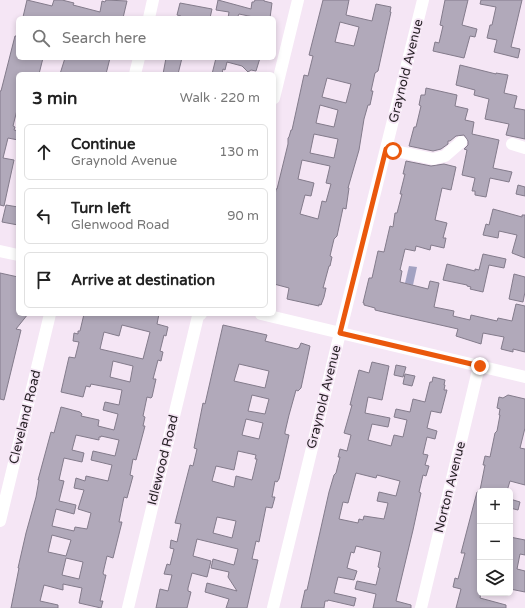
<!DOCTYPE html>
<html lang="en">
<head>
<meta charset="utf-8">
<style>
	:root { --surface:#fff; --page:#f2f2f2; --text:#222; --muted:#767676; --line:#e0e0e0 }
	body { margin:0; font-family:"Varela Round",sans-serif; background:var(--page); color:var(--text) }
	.controls { position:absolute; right:12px; bottom:12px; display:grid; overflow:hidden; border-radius:6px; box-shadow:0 2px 6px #0003 }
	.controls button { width:36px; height:36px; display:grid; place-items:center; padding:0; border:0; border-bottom:1px solid var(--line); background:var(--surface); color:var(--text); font:20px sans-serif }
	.stop { position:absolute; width:12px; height:12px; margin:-9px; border:3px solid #ea580c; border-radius:50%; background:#fff }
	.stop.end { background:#ea580c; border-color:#fff; box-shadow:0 1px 4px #0008 }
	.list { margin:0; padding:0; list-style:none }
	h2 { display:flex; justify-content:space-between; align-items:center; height:52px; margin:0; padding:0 16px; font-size:17px }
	h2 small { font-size:13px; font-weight:400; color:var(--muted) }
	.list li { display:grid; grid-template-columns:26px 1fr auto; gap:12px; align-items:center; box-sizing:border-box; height:56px; margin:0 8px 8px; padding:0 8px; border:1px solid var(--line); border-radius:6px }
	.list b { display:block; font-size:15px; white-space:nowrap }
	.list p { margin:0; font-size:13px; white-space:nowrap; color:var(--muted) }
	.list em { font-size:13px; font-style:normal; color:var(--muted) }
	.icon { flex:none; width:22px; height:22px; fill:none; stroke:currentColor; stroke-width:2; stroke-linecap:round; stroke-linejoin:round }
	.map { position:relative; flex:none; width:525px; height:608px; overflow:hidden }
	.search { position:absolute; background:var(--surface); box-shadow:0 2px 6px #0003; left:16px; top:16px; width:260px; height:44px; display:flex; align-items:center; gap:10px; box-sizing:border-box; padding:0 14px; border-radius:6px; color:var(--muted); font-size:15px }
	.panel { position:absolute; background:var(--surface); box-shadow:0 2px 6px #0003; left:16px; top:72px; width:260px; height:244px; border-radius:6px }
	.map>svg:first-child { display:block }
	.water { fill:#a3a2c2 }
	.building { fill:#b1a9ba; stroke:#837b8b; fill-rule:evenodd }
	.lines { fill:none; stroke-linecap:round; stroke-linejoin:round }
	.minor { stroke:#fff; stroke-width:12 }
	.route { stroke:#ea580c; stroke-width:5 }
	.labels { text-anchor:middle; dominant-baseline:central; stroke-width:3.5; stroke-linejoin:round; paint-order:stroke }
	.street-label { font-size:13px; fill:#251f24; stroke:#f5e6f5 }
</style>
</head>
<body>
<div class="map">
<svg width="525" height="608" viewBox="0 0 525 608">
	<rect width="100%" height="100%" fill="#f5e6f5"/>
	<path class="water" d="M409,266l8,1 -4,18 -8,-2z"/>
	<path class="building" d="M27,0l25,6 2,-6h8l12,3 -1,2 27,7 2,-11 3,1 1,-2 21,1 -4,17h-96l-4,-1z
		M218,0l33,9 1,-7h2l1,-2h9v1l8,2 -2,15h-12l-19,-4 -2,4h-9l1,-6 -13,-2z
		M323,0h26l-3,15 26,6 4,-17 15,3 -1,5h1l-13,59 -3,2 -4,18h2l-3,14h-2l-4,14 -5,31 -11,38h1l-3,21 -3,-1 -6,28 -3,3 -4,17 2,1 -2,9h-1l-6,22h3l-2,9 -3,8 -2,-1v2l-32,-7 2,-11 -15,-4v-82l2,-13h1l11,-45v-6l1,-1 2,-7h1l12,-55 4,1 5,-20 -4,-1zM340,22l19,5 -5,19 -19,-4zM327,78l24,6 -5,19 -24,-6zM320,105l18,5 -4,17 -18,-4zM314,134l24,5 -4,19 -24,-5zM302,160l28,6 -4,17 5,1 -5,18 -4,-1 -4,18 -18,-5 5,-19 6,1 3,-13 -16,-4z
		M445,0h23l-6,25 15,4 -2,8 -5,-1 -6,22 -31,-7 2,-9 4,1 4,-17 -3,-1z
		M481,0h41l-11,47 9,2 -2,9 -24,-6 3,-12 -10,-2 3,-13h2l4,-18 -16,-3z
		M180,3l32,6 -2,9h-30l1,-2 -4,-1z
		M15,36h3v22h25l-4,16h-21v37l-1,-1 -4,16 2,1 -1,3 4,1v9l-10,-2 -5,20 11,2 -10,46 -4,-1v-114h1z
		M65,58h45l-4,16h-46z
		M166,58h16l-4,16h-15z
		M216,58h44l-4,13 -5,-1 -3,2 -6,-6 -15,-4 -2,8 -2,-1 -1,5h-10z
		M460,65l36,9v-1l12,2 -4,18 13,3 -3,12 11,2v29l-19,-4 3,-11 -24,-5 4,-20 -15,-4 1,-5 -19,-5z
		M426,88l31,7 -2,11 13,3 -3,11 9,2 -2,12 27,6 -6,28 19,4 -3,10 -19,-4 -4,19 -11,-2v-4h-3l3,-13 -13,-3 5,-25 -3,-1 4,-4v-4l-4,-6 -8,1 -6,5h-2v3l-7,5 -8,2 -24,-5 5,-19h2l5,-21 -2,-1 2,-10h4z
		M406,161l25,5 13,-2 12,3 -5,23 -9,-2 -7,32 12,3 -4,15h3l-2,10 -13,-3 -1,5 -14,-4 -1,5 -10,-2 -5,21 2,1 -2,11 28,7 2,-8 9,2 -5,24 20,4 -1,5 17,4 1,-5 26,6 1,-3 14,3 4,-17 9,2v46l-12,-3v3l-12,-3 3,-12 -21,-4 -2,11 -25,-8 2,-7 -62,-14 -21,-5v-2l-11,-3v-2h-1l6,-25h3l6,-27 6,1 6,-26 3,1 2,-14h2l5,-19h-2l5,-20h-2z
		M518,185l7,2v9l-9,-2z
		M6,205l12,2v18l-16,-3z
		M493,209l29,8v-2h3v43l-13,-5 5,-18 -18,-4 -1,7 -15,-3 3,-11 3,1z
		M483,254l23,5 -2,9 -15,-3 -6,27 -13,-3 1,-2 -4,-1v-1l-24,-5 4,-16 28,7v-2l4,1z
		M0,273l18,4v37h10l-12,15 5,1 -17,70 -4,-1z
		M514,274l11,3v15l-2,10 -14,-3z
		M84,314h75l-2,10 11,3 -2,9 -2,-1 -4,16 3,1 -2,9 -3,-1 -5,19h3l-4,18 -1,1 -4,-1 -4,19 2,1 -2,9h2l-9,34 -3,-1 -3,16 3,1 -6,22 -3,-1 -5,25h3l-9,36 -6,-2 -4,17 1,2h2l-6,26h3l-2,7 -22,-5 3,-15 -19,-4v6l-19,-5 -4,16 18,4v3h-47l8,-40h-1l8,-35 10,-36 3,-17h-1l13,-48 3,1 7,-26 19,5 2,2 -1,2 18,4 -1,6 16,4 4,-16 -15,-4 2,-8 14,3 3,-15 -31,-6 -1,3 -4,-1 -3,11 -22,-5 8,-35 6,1 4,-16 -6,-1 1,-8 4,1v-3h2zM122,325l28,7 -7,27 -43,-10 4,-17 15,4zM113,361l20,5 -3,16 -20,-5zM76,435l23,5v-3h2v-1l18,4 -4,16 -22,-5 -2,9 21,5 -4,16 -22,-5 -1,5 -9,-3 -2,10 10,2 -6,19 13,4 -4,16 -12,-2 -1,4 -22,-5 4,-17 18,5 2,-9 -17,-4 5,-20 -5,-1 5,-22 18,4 2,-9 -12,-3zM52,535l19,5 -5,16 -18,-4zM66,558l17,4 -4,17 -17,-4z
		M223,325l44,10 -2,6 32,8 1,-1h1l2,-5 9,3 -9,42 -3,3 -2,-1 -7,25 -4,17v2l4,1 -10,44 -2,3 -2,-1 -3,16h3l-3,11 -6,-1 -7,35 -3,-1 -4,18 6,1 -11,48h-21l3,-9 -24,-7 2,-9 30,8 -9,-14 1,-5 -18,-4 2,-9 21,6 4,-16 -41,-10 -4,17 18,5 -4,16 -15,-4 -4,15v3l3,1 -4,16h-31l4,-19 8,2 4,-16 -8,-1 3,-10 3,1 4,-16 -4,-1 1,-8 6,2 4,-18 -6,-1 15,-58 3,1 4,-17 -3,-1 9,-45 2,1zM239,364l30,7 -4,17 -31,-7zM252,395l17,4 -4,15 -17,-3zM246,419l17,4 -4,16 -17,-4zM238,451l18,4 -1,4h2l-5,21 -16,-4 -2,11 -22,-6 4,-15 18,4zM217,517l19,4 -4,17 -19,-5z
		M372,362l17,4 -7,34 -14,-3 -3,16 25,5 -2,9 -16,-3 -4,16 23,6 3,-11 9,2 4,-17 -13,-3 2,-8 14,3 3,-13 12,3 5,-20h2l1,-5 12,3 -1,5h1l-1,5h3l-6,23 -10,-2 -4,17 10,3 -2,8 -8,-2 -4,17 5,1 -3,10 4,1 -3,10 -3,-1 -4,17 2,1 -8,37 -17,71 15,4v3h-38l3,-14 -21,-5 2,-8 19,4 4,-17 -2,-1 3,-15 -25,-6 -2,7 -3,-1 -4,16 10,3 -3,9 -16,-3 -4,16 22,5 -2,8 -26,-6v1h-3l-1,7h-23l4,-18h2l22,-98 5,-17 2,-2 4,-16h-2l2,-8 7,2 4,-16 -7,-2 8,-28h-2l9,-35 10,3zM356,473l20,5 1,-3 23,6 -4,15 -17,-4 -2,9 11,2 -4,16 -20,-3 -1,4 -4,-1 -1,4 -19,-4 4,-17 5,1z
		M396,365l10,2 -3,10 -9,-2z
		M405,374l10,2 -3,10 -9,-2z
		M508,395l17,4v29l-5,20 5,1v36l-15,-4 -3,10 -27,-1 5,-25h-2l2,-9 5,1 5,-24 2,-2 3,-16h-1l1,-6 -3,-1 2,-11 4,1z
		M477,492h3v101h1l-1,5 26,7v3h-50l5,-19 -8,-2 2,-9 3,1 7,-26h-4z
		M510,499l10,3 -2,8 -8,-2z
		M510,537l15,3v15l-5,-1 -3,15 8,2v21l-15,-3z"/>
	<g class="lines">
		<path class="minor" d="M149,18l4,-18
			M135,74l4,-16
			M274,98l24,-98
			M512,144l13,4
			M386,149l47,10 12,-3 16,-14
			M0,251l18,4
			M261,314l264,63
			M0,521l50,-207
			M128,608l70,-292 3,-2
			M273,608l67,-275 83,-333
			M421,608l58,-242"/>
	</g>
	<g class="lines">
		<path class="route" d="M393,151l-7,-2 -46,184 140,33"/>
	</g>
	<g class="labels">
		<g class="street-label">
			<text transform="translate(406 71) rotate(-76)">Graynold Avenue</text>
			<text transform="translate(324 397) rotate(-76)">Graynold Avenue</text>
			<text transform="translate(25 417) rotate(-76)">Cleveland Road</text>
			<text transform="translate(163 460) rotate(-76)">Idlewood Road</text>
			<text transform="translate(450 487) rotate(-76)">Norton Avenue</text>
		</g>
	</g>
</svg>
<div class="controls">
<button>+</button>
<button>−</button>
<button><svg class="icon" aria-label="layers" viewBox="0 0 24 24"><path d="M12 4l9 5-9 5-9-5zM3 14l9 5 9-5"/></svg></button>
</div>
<div class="stop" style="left:393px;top:151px"></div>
<div class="stop end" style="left:480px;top:366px"></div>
<div class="search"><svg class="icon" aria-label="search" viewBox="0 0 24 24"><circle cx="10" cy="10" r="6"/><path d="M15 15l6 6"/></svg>Search here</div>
<section class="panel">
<h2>3 min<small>Walk · 220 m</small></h2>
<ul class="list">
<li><svg class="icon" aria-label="ahead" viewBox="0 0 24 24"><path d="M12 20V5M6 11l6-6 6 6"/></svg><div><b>Continue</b><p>Graynold Avenue</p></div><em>130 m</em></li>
<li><svg class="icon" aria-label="left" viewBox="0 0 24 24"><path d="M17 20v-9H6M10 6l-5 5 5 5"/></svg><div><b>Turn left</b><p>Glenwood Road</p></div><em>90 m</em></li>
<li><svg class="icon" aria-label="arrive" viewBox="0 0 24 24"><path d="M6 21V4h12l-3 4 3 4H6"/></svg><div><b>Arrive at destination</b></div></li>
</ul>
</section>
</div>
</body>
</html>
